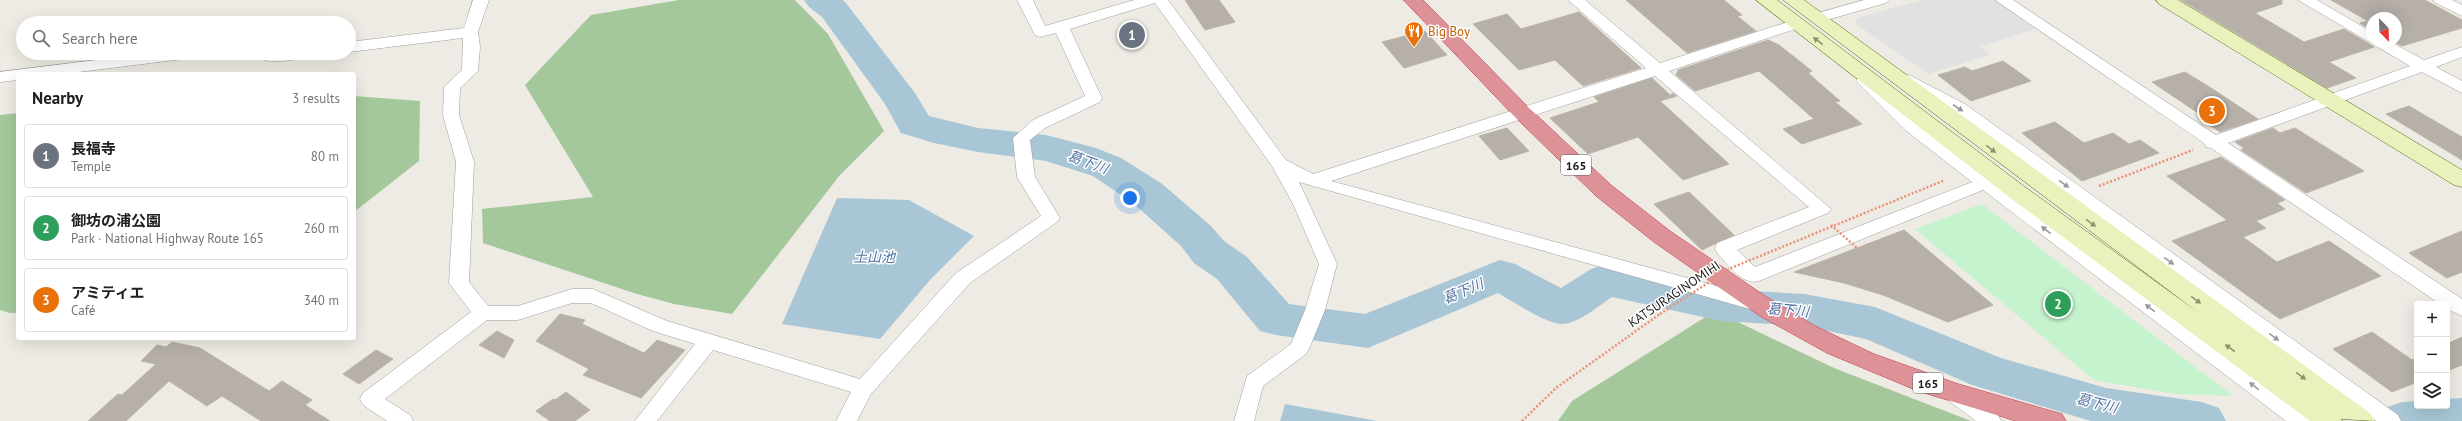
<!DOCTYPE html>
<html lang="en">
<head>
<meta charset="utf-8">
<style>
	:root { --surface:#fff; --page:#f6f6f6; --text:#202124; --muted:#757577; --line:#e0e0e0; --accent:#7c3aed }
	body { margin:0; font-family:"PT Sans","Noto Sans JP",sans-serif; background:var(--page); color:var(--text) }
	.controls { position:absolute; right:12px; bottom:12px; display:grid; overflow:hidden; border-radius:4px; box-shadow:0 4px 16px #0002 }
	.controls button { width:36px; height:36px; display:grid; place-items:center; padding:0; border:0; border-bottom:1px solid var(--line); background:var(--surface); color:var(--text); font:20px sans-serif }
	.compass { position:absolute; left:2366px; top:12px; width:36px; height:36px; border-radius:50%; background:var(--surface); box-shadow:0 4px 16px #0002; rotate:157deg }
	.you { position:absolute; left:1130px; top:198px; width:14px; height:14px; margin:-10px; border:3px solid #fff; border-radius:50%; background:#1a73e8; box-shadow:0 0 0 6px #1a73e833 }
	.badge { display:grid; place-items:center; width:26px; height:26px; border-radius:50%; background:var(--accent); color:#fff; font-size:13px; font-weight:700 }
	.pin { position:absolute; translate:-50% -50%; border:2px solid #fff; box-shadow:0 1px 4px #0006 }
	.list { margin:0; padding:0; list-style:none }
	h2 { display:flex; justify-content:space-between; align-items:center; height:52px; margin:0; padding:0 16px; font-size:17px }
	h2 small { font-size:13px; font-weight:400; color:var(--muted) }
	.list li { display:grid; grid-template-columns:26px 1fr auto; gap:12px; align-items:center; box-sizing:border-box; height:64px; margin:0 8px 8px; padding:0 8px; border:1px solid var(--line); border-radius:4px }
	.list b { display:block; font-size:15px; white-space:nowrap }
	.list p { margin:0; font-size:13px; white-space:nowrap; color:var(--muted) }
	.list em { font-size:13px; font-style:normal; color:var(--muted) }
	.icon { flex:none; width:22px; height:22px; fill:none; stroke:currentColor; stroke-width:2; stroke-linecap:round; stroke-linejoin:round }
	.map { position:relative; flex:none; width:2462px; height:421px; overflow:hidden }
	.search { position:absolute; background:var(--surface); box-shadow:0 4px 16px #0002; left:16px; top:16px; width:340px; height:44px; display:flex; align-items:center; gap:10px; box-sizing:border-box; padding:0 14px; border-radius:22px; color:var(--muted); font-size:15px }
	.panel { position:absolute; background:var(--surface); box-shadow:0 4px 16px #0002; left:16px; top:72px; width:340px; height:268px; border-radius:4px }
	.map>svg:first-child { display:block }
	.forest { fill:#a4c89c }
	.park { fill:#c4f3cd }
	.parking { fill:#e1e1e1 }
	.water { fill:#a8c6d6 }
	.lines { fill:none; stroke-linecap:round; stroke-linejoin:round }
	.river { fill:#a8c6d6; fill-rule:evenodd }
	.building { fill:#b6b0a9; stroke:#bdb3a7 }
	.street-casing { stroke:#9e9e9e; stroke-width:1 }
	.secondary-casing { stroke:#536710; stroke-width:1 }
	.highway-casing { stroke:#c53655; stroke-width:1 }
	.path { stroke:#eb9076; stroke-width:2.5; stroke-dasharray:2 2; stroke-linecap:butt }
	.street { fill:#fff; fill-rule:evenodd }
	.secondary { fill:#e9f2bc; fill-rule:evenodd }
	.highway { fill:#dd9297; fill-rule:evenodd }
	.path-bridge { stroke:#eb9076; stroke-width:2.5; stroke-dasharray:2 2; stroke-linecap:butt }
	.oneway { fill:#8d9274 }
	.oneway2 { fill:#999 }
	.labels { text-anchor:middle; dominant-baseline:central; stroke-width:3; stroke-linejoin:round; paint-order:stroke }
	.shield { fill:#fff; stroke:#616161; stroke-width:1 }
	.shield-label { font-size:12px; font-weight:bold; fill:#1d1d1d }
	.food-label { font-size:13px; fill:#c56008; stroke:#fff; text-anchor:start }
	.street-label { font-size:13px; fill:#1d1d1d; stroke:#fff }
	.water-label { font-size:14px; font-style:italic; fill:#5371a2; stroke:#fff }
</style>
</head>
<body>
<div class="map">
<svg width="2462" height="421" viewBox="0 0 2462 421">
	<rect width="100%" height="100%" fill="#edebe3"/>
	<path class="forest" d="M679,0h116l33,34 56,97 -44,44 -108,139 -58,-10 -37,-10 -154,-51 -1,-34 111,-12 -68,-112 66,-70z
		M354,96l66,5 -1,60 -65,51z
		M18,113v200h-8l-10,-3v-195z
		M1715,311l119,57 137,53h-413l14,-20z"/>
	<path class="park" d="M1982,204l251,192 -58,-2 -81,-14 -179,-151z"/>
	<path class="parking" d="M1923,0h70l42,29 -55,18 10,8 -62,19 -72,-50v-6z"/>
	<path class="water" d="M837,198l72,2 65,36 -44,44 -50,59 -98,-15z
		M1285,404l92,17h-97z"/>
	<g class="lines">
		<path class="river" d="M804,0h39l3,3 69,90 14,23 49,12 68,7 50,13 25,10 40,25 50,43 13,15 23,16 42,47 76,10 135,-54 15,4 46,24 30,-19 15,-5 115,25 83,5 71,13 126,51 105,30 96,14 17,6 7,13h-135l-119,-36 -106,-46 -62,-13 -83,-5 -109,-24c-14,9 -31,25 -49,27 -15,1 -51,-23 -65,-31l-130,55 -92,-13 -16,-4 -43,-52 -23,-16 -13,-17 -48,-43 -40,-27 -47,-15 -68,-9 -44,-9 -33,-10 -16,-29 -63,-87 -13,-10z
			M2462,398v23h-84l7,-13 17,-6 15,-1v5h30v-7z"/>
	</g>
	<path class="building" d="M1185,0h34l16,22 -30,8z
		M1626,0h98l18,15 -5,1 19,15 -69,22z
		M2181,0h101v4l-27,9 49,29 40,-13 30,18 -45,15 27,16 -29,10z
		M2331,0h94l37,20v8l-60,18 -8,-4h2v-24h-24v12l-12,-7 8,-2z
		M1579,12l62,56 -58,18 -28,-26 -36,10 -46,-46 34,-10 14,15z
		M1425,31l22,24 -43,13 -22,-26z
		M1768,40l11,5 33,26 -4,2 32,28 -5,1 27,22 -60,20 -19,-15 31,-10 -55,-48 -64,20 -19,-16 2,-5z
		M2003,61l28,20 -60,20 -33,-26 27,-8 7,4z
		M2185,72l26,16 47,31 -38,13 -21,-14 5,-1 -52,-35z
		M1652,78l19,18 1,-3 5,3 -17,5 69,63 -46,16 -45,-43 -50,17 -38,-36 49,-16 -5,-5z
		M2409,106l53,31v23l-76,-46z
		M2055,122l29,21 29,-10 16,11 11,-4 19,13 -77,28 -60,-48z
		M1507,128l22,23 -29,9 -21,-24z
		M2273,128l7,5 15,-5 69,43 -58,22 -65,-43 3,-2 -9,-6z
		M2221,157l64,43 -8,3 8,6 -29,12 10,7 -23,9 34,25 52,-21 52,35 -101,43 -108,-78 55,-21 -60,-44z
		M1689,192l45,43 -32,15 -48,-46z
		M1904,230l89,75 -45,17 -65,-27 -39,-12 -50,-11z
		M2462,231v41l-15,6 -38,-25z
		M560,314l25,6 -3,4 62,29 13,-13 28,10 -44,48 -58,-23 6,-6 -53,-28z
		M497,331l17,9 -10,18 -25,-13z
		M2372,332l40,28 5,-2v24l-25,10 -59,-43z
		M2462,337v28l-15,6v-27z
		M172,342l28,6 69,43 13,-10 30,19 -7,5 25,16h-69l-39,-25 -15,10 -38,-25 -43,40h-38l30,-27 4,1 34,-31 -15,-3 16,-16 9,2z
		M376,350l17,9 -34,25 -16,-10z
		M566,392l24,18 -15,11h-25l-14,-10 17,-12 2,1z"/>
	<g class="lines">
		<defs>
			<path id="street" d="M473,0h16l-11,32 2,15 -2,24 -18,17 -1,27 15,47 -5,120 19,24h30l54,-17h21l74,32 193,58 96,-106 85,-57 -24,-39 -4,-39 20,-18 52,-24 -29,-63 -16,4 -5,-2 -18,-35h16l12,26 89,-26h34l118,160 27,14 333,-106 -78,-68h17l75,63 131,-42 5,-2 8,5 -3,3 -132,44 162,138 -3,4 -91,37 18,17 217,-85 -68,-53 -48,-48 2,-4h12l46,44 392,294 3,6h-25l-303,-231 -224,91c-17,5 -31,-17 -42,-28l-2,-5 2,-5 92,-36 -154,-131 -324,105 426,116 7,2 3,5 -3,5 -7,2 -458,-129 38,82 -12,46 -16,39 -3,5 -43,32 -9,35h-20l13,-45 44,-32 14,-34 14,-46 -26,-60 -21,-38 -117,-163 -85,26 32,69 -2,4 -55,26 -15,12 5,37 25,41 -3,4 -87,61 -99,111 -14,27h-21l15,-29 -138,-42 -56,71h-22l60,-77 -42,-13 -62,-28h-19l-54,17h-31l-102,79 25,16 3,6h-26l-24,-16 -3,-6 3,-6 108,-81 -22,-29 7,-121 -13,-47 1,-28 18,-17 1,-32 -114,14v-10l115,-14z
				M1864,0h25l-3,3 -70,20 -8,-5 3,-3z
				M1995,0h18l203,135 194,-69 -112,-66h19l55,32v10h19l33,18 38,-13v10l-26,10 26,14v12l-40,-21 -194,71 234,156v17l-15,-7v-5h-7l-229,-156 -5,-1 -2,-4z
				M2433,0h19l10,5v11l-26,-13z
				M153,53h46l-8,5 -128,16h-45v6l-18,2v-10z
				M259,53h48c-6,8 -33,10 -43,7z
				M1909,75l56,29 433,311 3,6h-25l-423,-309 -50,-29 -2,-3 2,-3z
				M1952,384l7,2 39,29 3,6h-25l-31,-23 -3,-6 3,-6z"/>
			<path id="secondary" d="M1756,0h21l248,187 174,126 -416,-313h21l567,414 4,7 -34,-2 1,2h-32l-301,-224z
				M2156,0h22l284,170v17l-8,-2 -295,-181z"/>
			<path id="highway" d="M1404,0h19l106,108 82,77 59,46 95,65 50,30 59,28 84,30 104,30 4,7h-50l-98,-30 -91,-38 -67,-37 -106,-74 -58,-46 -81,-79z"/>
		</defs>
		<use href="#street" class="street-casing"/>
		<use href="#secondary" class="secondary-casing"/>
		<use href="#highway" class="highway-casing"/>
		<path class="path" d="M2099,186l94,-36
			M1522,421l34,-33 104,-74"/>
		<use href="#street" class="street"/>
		<use href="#secondary" class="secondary"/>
		<use href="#highway" class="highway"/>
		<path class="path-bridge" d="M1831,225l26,23
			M1660,314l71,-46 214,-88"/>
	</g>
	<defs><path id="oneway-solid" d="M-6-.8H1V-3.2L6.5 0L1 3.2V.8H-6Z"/></defs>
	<g class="oneway">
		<use href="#oneway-solid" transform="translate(1818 41) rotate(-142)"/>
		<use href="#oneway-solid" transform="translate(1991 149) rotate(37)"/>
		<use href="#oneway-solid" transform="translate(2091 223) rotate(36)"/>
		<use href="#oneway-solid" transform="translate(2196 300) rotate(36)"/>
		<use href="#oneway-solid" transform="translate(2230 348) rotate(-144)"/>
		<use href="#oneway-solid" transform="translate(2301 376) rotate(36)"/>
	</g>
	<g class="oneway2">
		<use href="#oneway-solid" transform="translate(1958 108) rotate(33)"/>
		<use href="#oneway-solid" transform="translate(2064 184) rotate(36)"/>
		<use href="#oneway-solid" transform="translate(2046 230) rotate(-143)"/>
		<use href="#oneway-solid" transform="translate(2169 261) rotate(36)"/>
		<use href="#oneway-solid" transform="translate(2150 308) rotate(-143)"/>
		<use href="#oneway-solid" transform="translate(2274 337) rotate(36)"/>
		<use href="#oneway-solid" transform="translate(2254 386) rotate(-143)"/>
	</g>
	<defs>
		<symbol id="restaurant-pin" viewBox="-11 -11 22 30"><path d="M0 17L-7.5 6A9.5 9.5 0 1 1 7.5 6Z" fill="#e8710a" stroke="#fff"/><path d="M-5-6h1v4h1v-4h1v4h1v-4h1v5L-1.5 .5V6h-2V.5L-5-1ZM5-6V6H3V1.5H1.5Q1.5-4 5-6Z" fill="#fff"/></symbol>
	</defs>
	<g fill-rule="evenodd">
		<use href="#restaurant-pin" x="1403" y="20" width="22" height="30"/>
	</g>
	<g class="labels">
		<g class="shield">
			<rect x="1561" y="155" width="30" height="20" rx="3"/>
			<rect x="1913" y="373" width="30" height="20" rx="3"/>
		</g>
		<g class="shield-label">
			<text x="1576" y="165">165</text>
			<text x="1928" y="383">165</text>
		</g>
		<g class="food-label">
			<text x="1428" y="31">Big Boy</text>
		</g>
		<g class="street-label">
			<text transform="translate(1674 294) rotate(-34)">KATSURAGINOMIHI</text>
		</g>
		<g class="water-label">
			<text transform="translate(1088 162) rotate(20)">葛下川</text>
			<text x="874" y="257">土山池</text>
			<text transform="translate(1463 291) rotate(-23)">葛下川</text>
			<text transform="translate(1788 310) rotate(5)">葛下川</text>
			<text transform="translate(2097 403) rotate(14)">葛下川</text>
		</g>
	</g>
</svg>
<div class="controls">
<button>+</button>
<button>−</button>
<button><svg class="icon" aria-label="layers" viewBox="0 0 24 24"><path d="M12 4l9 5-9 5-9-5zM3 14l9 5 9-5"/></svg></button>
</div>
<svg class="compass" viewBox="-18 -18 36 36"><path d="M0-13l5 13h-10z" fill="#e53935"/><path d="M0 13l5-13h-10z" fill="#757577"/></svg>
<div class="you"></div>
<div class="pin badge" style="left:1132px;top:35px;background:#6b7280">1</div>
<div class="pin badge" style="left:2058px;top:304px;background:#2e9e5b">2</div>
<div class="pin badge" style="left:2212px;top:111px;background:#e8710a">3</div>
<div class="search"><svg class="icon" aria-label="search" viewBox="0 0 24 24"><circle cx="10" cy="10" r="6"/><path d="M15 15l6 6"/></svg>Search here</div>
<section class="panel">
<h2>Nearby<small>3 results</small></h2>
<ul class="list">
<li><span class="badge" style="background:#6b7280">1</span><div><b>長福寺</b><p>Temple</p></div><em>80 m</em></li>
<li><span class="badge" style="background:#2e9e5b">2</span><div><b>御坊の浦公園</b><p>Park · National Highway Route 165</p></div><em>260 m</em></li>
<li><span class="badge" style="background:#e8710a">3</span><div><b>アミティエ</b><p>Café</p></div><em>340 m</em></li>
</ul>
</section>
</div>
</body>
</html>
